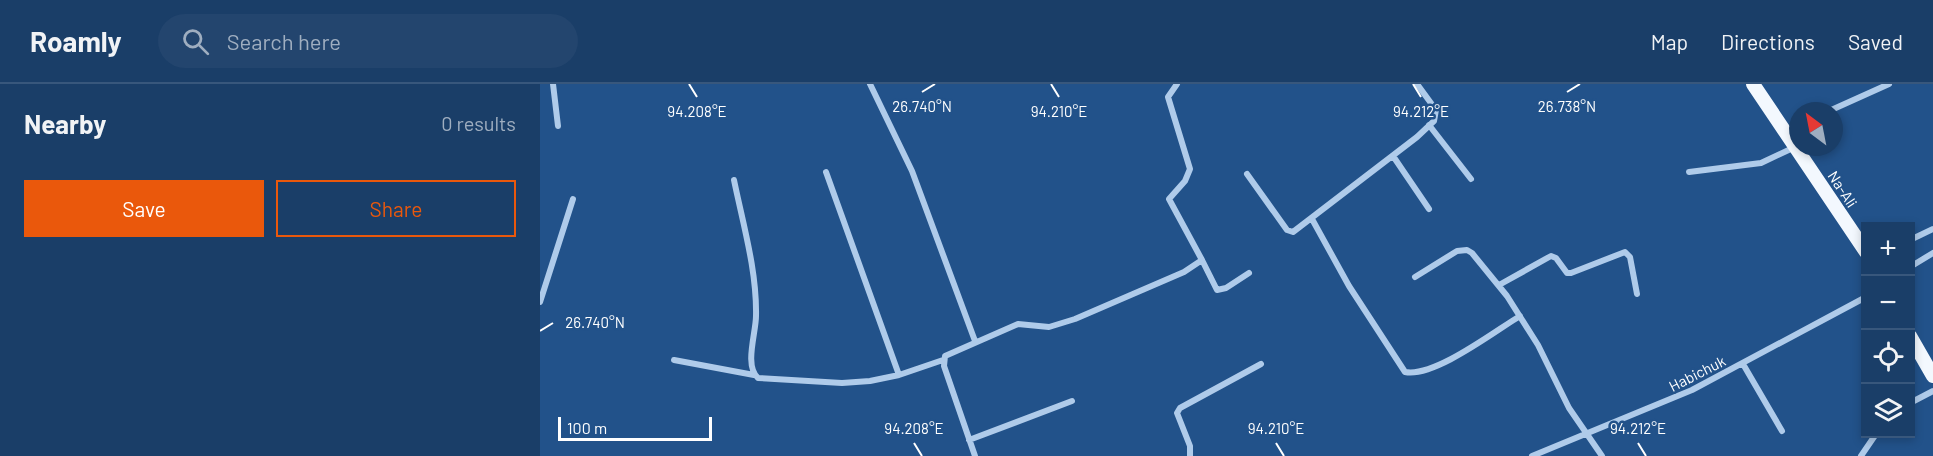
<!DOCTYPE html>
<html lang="en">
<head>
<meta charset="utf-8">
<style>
	:root { --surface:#1a3e68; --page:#23456e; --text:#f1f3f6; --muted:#9faec0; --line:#38577c; --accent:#ea580c }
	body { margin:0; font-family:Barlow,sans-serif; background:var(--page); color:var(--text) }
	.controls { position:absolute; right:18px; bottom:18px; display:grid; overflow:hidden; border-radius:0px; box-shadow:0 3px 9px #0003 }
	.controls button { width:54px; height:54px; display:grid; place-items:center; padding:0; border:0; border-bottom:2px solid var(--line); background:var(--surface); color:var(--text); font:30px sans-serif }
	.compass { position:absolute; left:1249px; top:18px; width:54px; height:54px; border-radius:50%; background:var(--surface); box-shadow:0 3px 9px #0003; rotate:328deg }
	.scale { position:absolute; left:18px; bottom:15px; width:154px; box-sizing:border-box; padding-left:6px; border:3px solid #fff; border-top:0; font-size:16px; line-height:21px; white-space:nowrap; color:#fff; -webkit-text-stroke:4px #22528a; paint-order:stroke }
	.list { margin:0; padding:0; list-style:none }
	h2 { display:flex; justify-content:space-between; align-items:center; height:78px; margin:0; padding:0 24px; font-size:26px }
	h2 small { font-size:20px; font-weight:400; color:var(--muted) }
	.actions { display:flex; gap:12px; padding:18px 24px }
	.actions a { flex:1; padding:14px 0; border:2px solid var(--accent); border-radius:0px; text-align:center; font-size:21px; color:var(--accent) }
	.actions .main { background:var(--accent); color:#fff }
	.icon { flex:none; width:33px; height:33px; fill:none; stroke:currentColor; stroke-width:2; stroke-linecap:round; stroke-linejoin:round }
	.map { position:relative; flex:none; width:1393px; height:372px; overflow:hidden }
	header { display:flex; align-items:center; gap:36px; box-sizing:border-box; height:84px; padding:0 30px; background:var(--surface); border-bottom:2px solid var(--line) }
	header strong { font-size:28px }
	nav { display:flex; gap:33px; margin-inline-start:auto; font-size:21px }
	.search { width:420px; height:54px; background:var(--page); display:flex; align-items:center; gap:15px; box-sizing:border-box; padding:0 21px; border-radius:33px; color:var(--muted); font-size:22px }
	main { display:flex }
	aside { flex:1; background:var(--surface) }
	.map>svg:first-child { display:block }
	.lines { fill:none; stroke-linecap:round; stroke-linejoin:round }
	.street { stroke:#afcbea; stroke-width:6 }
	.primary { stroke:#f3f8fe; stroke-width:14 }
	.ticks { fill:none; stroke:#fff; stroke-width:2 }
	.labels { text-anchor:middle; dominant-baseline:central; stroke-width:5; stroke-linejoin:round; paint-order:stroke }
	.street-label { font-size:15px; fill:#fff; stroke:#22528a }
	.ticks-label { font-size:15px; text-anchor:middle; fill:#fff; stroke:#22528a; stroke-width:5; stroke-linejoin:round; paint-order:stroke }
</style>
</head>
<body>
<header>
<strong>Roamly</strong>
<div class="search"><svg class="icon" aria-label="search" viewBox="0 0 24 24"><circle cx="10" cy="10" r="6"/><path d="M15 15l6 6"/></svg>Search here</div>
<nav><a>Map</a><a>Directions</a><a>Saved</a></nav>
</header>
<main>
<aside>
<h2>Nearby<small>0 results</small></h2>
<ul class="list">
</ul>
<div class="actions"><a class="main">Save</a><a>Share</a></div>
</aside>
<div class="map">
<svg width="1393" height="372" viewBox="0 0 1393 372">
	<rect width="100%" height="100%" fill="#22528a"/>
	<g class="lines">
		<path class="street" d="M13,0l5,42
			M330,0l42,87 63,170
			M1289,27l60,-27
			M889,41l42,54
			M1245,48l13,-6
			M853,72l36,53
			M286,88l73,203
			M1149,88l72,-9 34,-16
			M707,90l40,56 6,2 124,-95 17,-16 2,-11 -19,-26
			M194,96c9,44 23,91 22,136 0,17 -12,50 2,62l84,5 28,-2 29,-6 44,-15
			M772,135l37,67 56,86c29,6 90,-41 115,-56
			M1370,156l23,-11
			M662,176l15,30 9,-2 23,-15
			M1370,183l23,-14
			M875,193l42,-26 10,-1 5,3 35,43 31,49 31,63 33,48
			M959,201l52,-29 5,2 11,15h4l54,-21 5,5 7,37
			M0,218l33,-103
			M134,276l80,15
			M1203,280l39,67
			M1370,319l23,-12
			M429,356l103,-39
			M435,372l-31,-90 1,-10 73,-32 31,3 26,-8 109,-47 18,-12 -33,-61 16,-18 5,-12 -22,-72 9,-13
			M650,372v-10l-13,-33 3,-5 81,-44
			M992,372l160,-66 174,-93
			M1321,372l15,-22"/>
		<path class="primary" d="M1213,0l113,168
			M1370,252l23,40"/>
	</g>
	<path class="ticks" d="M149,0l8,13M511,0l8,13M873,0l8,13M382,8l13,-8M1027,8l13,-8M0,247l13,-8M374,359l8,13M736,359l8,13M1098,359l8,13"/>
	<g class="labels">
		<g class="street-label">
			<text transform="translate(1303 105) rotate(57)">Na-Ali</text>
			<text transform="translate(1157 289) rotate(-27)">Habichuk</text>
		</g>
	</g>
	<g class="ticks-label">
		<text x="382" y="28">26.740°N</text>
		<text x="1027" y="28">26.738°N</text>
		<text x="157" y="33">94.208°E</text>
		<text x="519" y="33">94.210°E</text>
		<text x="881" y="33">94.212°E</text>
		<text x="55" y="244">26.740°N</text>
		<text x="374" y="350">94.208°E</text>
		<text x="736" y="350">94.210°E</text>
		<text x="1098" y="350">94.212°E</text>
	</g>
</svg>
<div class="controls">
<button>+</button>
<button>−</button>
<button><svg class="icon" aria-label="locate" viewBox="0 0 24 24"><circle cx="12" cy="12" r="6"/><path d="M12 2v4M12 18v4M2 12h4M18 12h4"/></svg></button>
<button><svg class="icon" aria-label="layers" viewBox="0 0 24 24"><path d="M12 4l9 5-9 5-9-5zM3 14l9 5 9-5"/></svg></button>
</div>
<svg class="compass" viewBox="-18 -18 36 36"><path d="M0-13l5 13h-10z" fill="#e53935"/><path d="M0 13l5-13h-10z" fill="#9faec0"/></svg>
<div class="scale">100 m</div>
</div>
</main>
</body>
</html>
